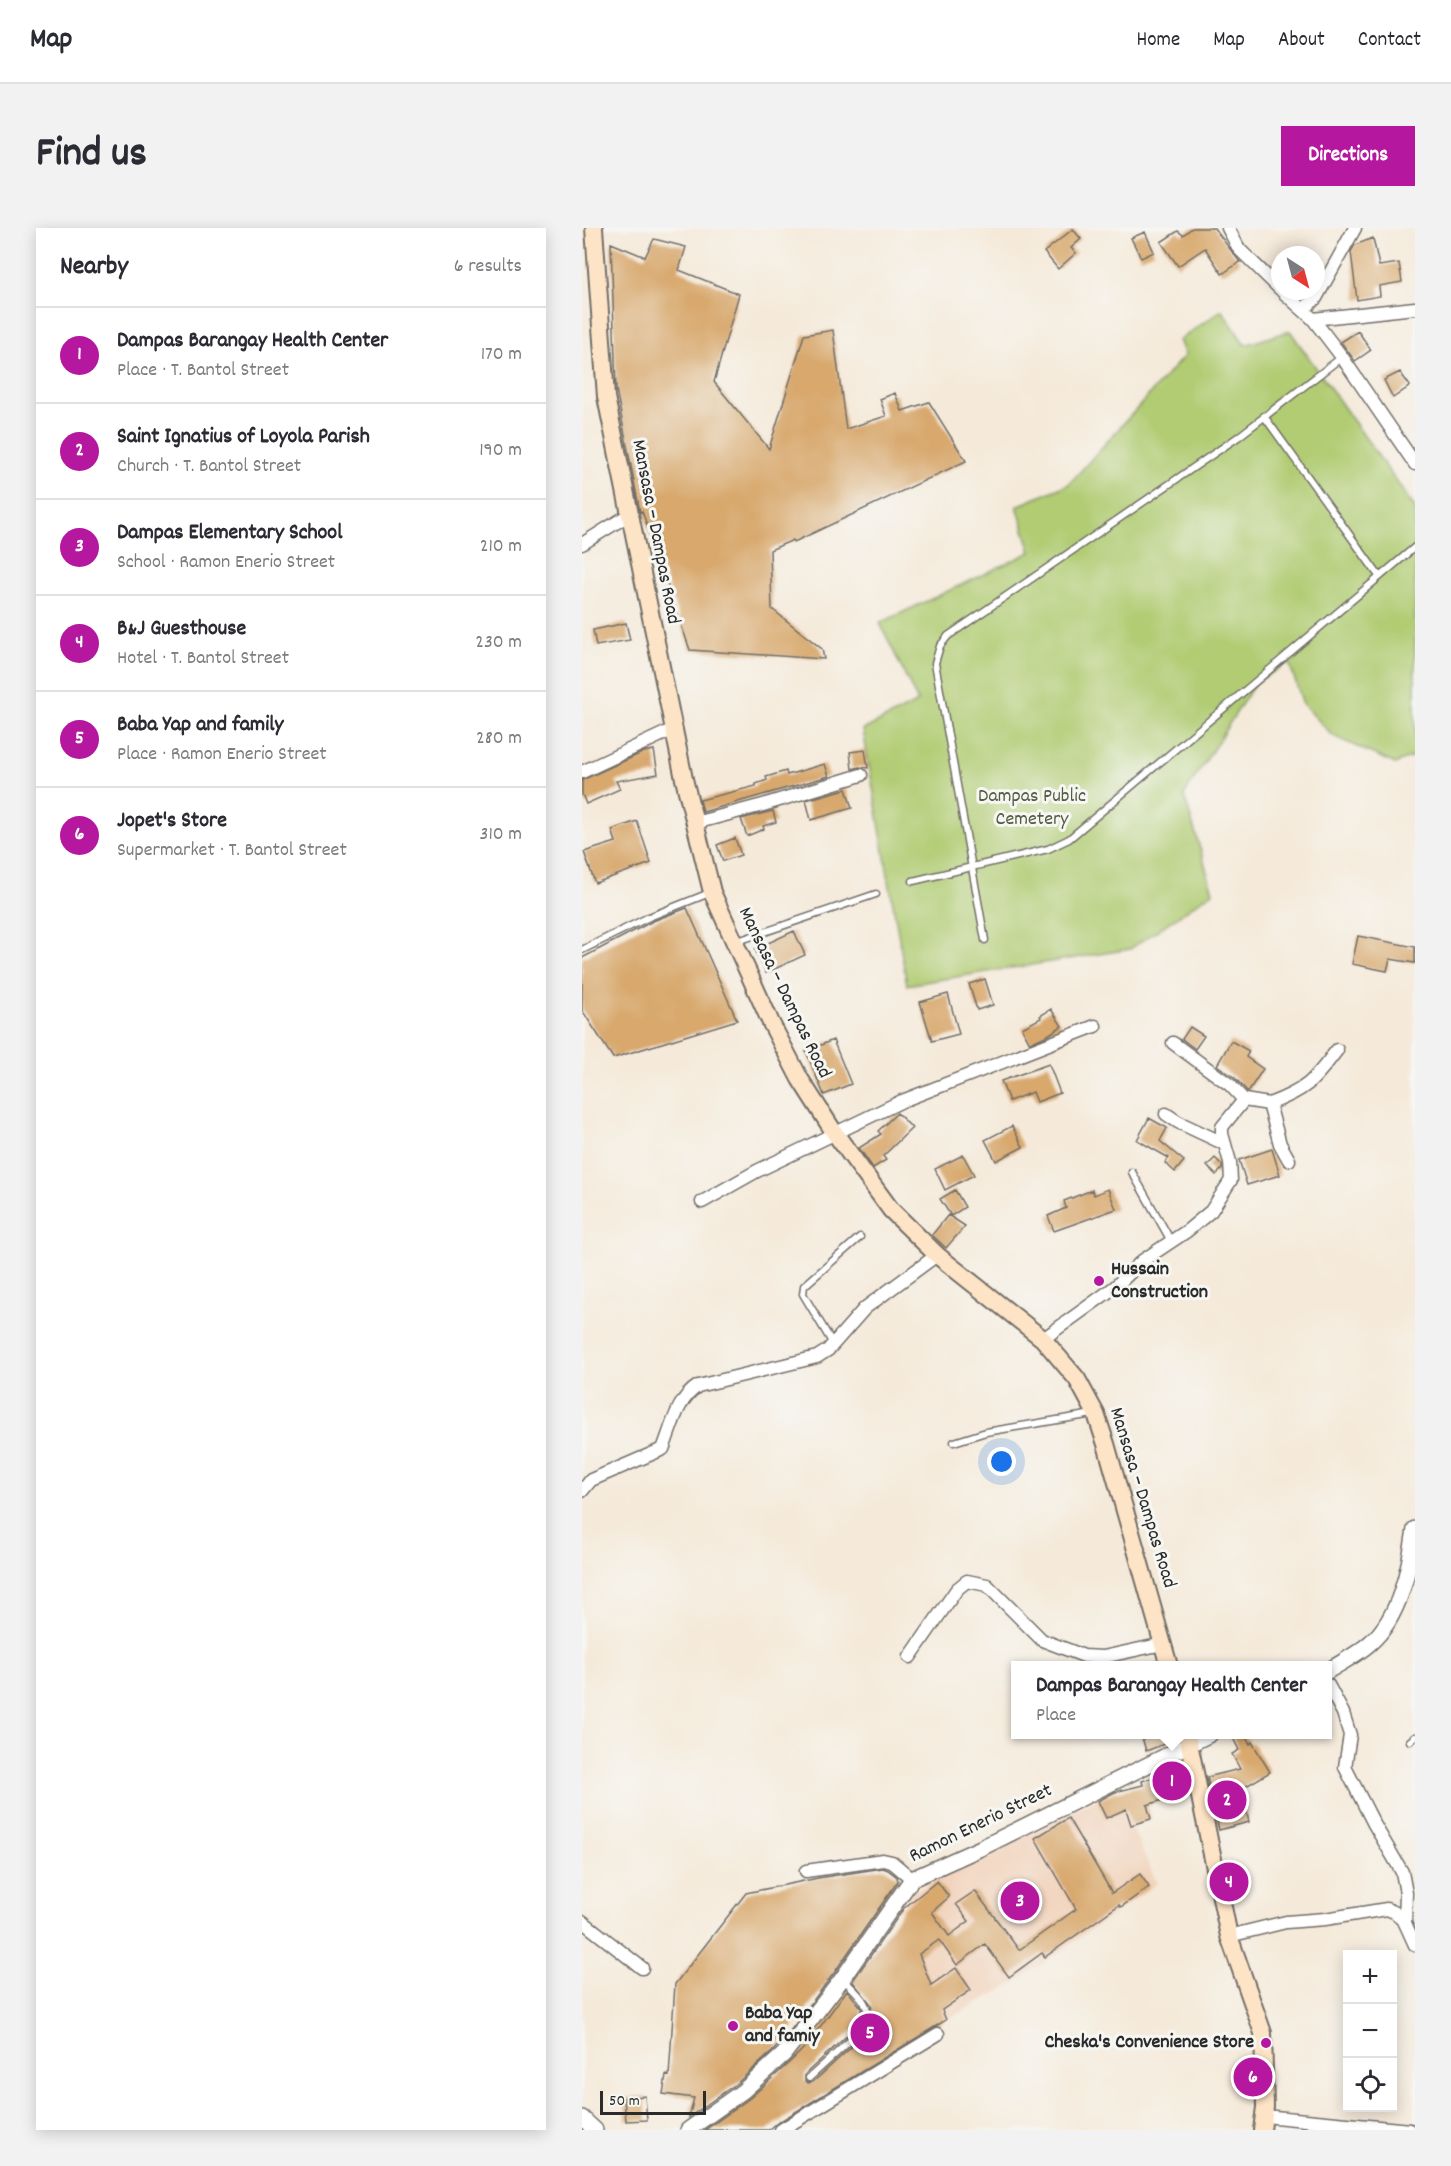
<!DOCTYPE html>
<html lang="en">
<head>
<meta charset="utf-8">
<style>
	:root { --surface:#fff; --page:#f2f2f3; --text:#2b2b33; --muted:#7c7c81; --line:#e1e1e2; --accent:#b5179e }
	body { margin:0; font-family:Dekko,sans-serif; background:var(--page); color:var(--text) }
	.controls { position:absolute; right:18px; bottom:18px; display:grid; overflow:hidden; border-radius:0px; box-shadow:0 3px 15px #0003 }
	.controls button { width:54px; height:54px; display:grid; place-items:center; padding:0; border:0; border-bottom:2px solid var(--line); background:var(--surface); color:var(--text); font:30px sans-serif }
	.compass { position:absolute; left:689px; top:18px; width:54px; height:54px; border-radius:50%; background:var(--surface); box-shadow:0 3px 15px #0003; rotate:144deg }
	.scale { position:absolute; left:18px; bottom:15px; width:106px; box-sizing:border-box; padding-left:6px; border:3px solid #2b2b2b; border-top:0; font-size:16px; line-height:21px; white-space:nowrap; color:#2b2b2b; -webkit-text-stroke:4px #f6f6f2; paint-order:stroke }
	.you { position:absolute; left:420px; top:1234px; width:21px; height:21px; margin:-15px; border:4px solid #fff; border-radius:50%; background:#1a73e8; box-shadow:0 0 0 9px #1a73e833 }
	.badge { display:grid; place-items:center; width:39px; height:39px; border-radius:50%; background:var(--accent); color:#fff; font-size:20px; font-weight:700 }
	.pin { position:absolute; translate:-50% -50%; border:3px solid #fff; box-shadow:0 2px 6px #0006 }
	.popup { position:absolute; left:429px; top:1433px; width:321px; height:78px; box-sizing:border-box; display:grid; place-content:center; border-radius:0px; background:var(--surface); filter:drop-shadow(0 2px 4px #0005); font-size:20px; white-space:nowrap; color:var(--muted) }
	.popup b { font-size:22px; color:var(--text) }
	.popup::after { content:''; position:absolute; left:50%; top:100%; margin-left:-12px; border:12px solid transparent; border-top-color:var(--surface) }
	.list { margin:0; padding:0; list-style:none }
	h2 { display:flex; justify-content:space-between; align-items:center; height:78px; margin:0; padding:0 24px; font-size:26px }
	h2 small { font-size:20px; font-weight:400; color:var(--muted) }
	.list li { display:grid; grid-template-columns:39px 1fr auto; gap:18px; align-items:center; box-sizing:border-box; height:96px; padding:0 24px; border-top:2px solid var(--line) }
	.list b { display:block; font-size:22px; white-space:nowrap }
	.list p { margin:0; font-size:20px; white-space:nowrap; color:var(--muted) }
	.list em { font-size:20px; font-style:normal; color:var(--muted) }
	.icon { flex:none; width:33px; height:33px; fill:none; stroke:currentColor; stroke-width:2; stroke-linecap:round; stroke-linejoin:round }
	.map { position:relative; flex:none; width:833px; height:1902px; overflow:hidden; border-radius:0px }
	header { display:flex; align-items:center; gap:36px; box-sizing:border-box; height:84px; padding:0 30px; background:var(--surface); border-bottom:2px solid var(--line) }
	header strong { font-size:28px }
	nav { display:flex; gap:33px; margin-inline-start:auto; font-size:21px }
	.intro { display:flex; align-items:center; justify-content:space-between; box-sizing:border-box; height:144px; padding:0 36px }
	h1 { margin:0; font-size:42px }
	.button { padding:15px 27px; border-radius:0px; background:var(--accent); color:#fff; font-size:21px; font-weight:700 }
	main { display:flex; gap:36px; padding:0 36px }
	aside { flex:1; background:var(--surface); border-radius:0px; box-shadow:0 3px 15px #0003 }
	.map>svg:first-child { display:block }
	.built { fill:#f2d4be }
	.green { fill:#b1cc73; stroke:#6e7c4f; stroke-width:1.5 }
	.building { fill:#d8a86d }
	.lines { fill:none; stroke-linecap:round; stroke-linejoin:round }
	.service-casing { stroke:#726e68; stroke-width:9 }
	.minor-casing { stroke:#726e68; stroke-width:15 }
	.tertiary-casing { stroke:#726e68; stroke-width:18 }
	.secondary-casing { stroke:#726e68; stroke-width:20 }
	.service { stroke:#fff; stroke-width:6 }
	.minor { stroke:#fff; stroke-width:12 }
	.tertiary { stroke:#fff; stroke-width:15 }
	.secondary { stroke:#fee4c6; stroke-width:16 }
	.poi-dot { fill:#b5179e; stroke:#f6f6f2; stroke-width:2 }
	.labels { text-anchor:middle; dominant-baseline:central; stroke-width:6; stroke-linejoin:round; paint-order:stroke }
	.street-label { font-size:20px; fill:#2b2b2b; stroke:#f6f6f2 }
	.park-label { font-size:20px; fill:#535b41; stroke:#f6f6f2 }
	.poi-label { font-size:20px; font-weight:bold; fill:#2b2b2b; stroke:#f6f6f2; text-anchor:start }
</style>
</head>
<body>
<header>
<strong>Map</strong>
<nav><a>Home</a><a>Map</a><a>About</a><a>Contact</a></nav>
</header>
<div class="intro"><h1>Find us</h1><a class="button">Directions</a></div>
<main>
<aside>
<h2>Nearby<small>6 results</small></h2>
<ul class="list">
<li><span class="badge">1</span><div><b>Dampas Barangay Health Center</b><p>Place · T. Bantol Street</p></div><em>170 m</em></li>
<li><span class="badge">2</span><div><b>Saint Ignatius of Loyola Parish</b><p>Church · T. Bantol Street</p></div><em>190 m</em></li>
<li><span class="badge">3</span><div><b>Dampas Elementary School</b><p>School · Ramon Enerio Street</p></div><em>210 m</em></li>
<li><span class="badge">4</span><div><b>B&amp;J Guesthouse</b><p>Hotel · T. Bantol Street</p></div><em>230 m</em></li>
<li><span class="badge">5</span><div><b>Baba Yap and family</b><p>Place · Ramon Enerio Street</p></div><em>280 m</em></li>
<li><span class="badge">6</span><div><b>Jopet's Store</b><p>Supermarket · T. Bantol Street</p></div><em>310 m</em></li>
</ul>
</aside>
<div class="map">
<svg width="833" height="1902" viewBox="0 0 833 1902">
	<rect width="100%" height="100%" fill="#f6f6f2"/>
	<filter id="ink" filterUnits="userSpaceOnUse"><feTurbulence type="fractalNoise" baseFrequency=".0167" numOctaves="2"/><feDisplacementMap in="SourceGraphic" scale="12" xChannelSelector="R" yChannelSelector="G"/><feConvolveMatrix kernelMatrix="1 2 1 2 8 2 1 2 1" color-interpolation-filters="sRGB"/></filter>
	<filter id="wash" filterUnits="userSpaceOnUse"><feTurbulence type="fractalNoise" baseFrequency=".008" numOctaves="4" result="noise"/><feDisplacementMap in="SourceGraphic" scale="24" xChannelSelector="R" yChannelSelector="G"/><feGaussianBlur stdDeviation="1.35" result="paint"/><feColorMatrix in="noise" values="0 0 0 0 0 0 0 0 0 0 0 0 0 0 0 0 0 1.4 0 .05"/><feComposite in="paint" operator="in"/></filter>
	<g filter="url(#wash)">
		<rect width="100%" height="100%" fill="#f5eada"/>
		<path class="built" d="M533,1561l42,95 -144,100 -67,36 -46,-110 13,-18z"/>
		<path class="green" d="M640,82l23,35 45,-14 125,177v247l-20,9 -62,-28 -30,-32 -14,-42 -34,21 -71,112 29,97 -83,57 -223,36 -44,-255 55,-28 -38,-79 151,-71 -14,-46 52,-22 116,-129 -6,-15z"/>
		<g id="blocks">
			<path class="building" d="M610,0h22l26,34 -18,12 -17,-26 -27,18 -17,-24 17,-11 5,4z
				M491,1l8,10 -10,9 5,5 -18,16 -14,-17z
				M563,4l9,20 -13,6 -10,-20z
				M791,10l6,28 20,-3 3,19 -23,4 1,10 -23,4 -6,-48 4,-7z
				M72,11l32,8 -7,23 60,24 -25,88 55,67 35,-114 29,-5 13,99 40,-13 -6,-17 15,-6 7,18 27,-9 37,59 -172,81 -1,-2 -23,10 2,59 50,40 2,10 -134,-9 -48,-139 -2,1 -24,-123 -5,-146 34,14z
				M776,103l13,19 -16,11 -14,-19z
				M818,144l10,14 -17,12 -9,-18z
				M44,395l4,17 -34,6 -3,-16z
				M72,522l4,24 -42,7 4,8 -34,15 -4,-10v-14l62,-28z
				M283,522l3,18 -9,-1 -7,2 -2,-17z
				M243,536l4,12 -126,36 -3,-12 56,-14v-2l11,-4 -1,-3 20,-6 1,4z
				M264,561l6,19 -41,12 -5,-20z
				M191,583l3,11 -13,4 1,3 -17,7 -6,-17z
				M55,593l14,42 -56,20 -11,-31 32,-10 -4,-12z
				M153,610l6,17 -18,6 -6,-16z
				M105,680l50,112 -124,38 -31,-48v-52l71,-37z
				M212,703l11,24 -39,18 -11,-24z
				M776,708l57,11v16l-25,-4 -3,12 -35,-7z
				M403,751l8,26 -16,5 -8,-26z
				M366,766l11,40 -27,7 -12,-39z
				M469,781l11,17 -14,9 -18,8 -8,-15 19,-10 -1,-2z
				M608,799l14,9 -9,13 -13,-10z
				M251,812l18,44 -27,11 -18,-44z
				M649,813l18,10 -3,6 17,12 -15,23 -13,-14 -18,-13z
				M467,836l11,29 -23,9 -4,-10 -24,9 -8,-20z
				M315,885l15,15 -29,28 3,4 -13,8 -14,-20 22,-14 -3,-3z
				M567,890l18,10 -7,13 24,20 -9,11 -10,-9 4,-5 -32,-18z
				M430,898l11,21 -27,14 -11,-21z
				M690,921l8,26 -33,10 -8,-25z
				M381,927l11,20 -29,15 -10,-21z
				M633,930l7,7v4l-6,6 -9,-9z
				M526,961l8,20 -62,22 -6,-15 18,-8 -2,-7 28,-11 2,5z
				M373,962l10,17 -14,9 -11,-17z
				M366,987l17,11 -19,22 -14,-13z
				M559,1506h36v5l-31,12z
				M657,1506h5l6,10 2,-2 18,30 -29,17 8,33 -30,8 -12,-53 33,-8 -8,-15 7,-4 -6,-12z
				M597,1541l5,17 -20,6 2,7 -19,6 4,14 -20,6 -5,-16 -20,9 -8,-17 17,-9 28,-7 -1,-4z
				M486,1590l44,75 28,-19 9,13 -28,20 -2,-2 -74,52 -3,-4 -33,24 -24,-33 -28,21 -18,-25 -20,14 12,31 25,-17 15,22 -29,20 4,10 -169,103 -8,7h-64l45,-32 41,-37 15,-15 41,-56 14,17v16l-56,51v7l3,2 5,-1 57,-52 3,-12 -2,-14 -18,-22 1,-3 50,-71 33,-27 12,16 -17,15 17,24 20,-15 -13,-17 19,-13 44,59 57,-41 -41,-71z
				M301,1640l5,2 9,7 1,4 -64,92 -47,62 -15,17 -35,31 -48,34 5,-19 -31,-4 3,-19 3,1 6,-92 71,-91 72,-15z
				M63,1868l2,24 -21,1 -2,-23z"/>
		</g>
	</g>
	<g filter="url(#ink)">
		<use href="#blocks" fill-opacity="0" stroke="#726e68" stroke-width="1.5"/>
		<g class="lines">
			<defs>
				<path id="service" d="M682,188l115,160
					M331,653l135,-32 21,-10 346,-292
					M403,712l-50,-277 5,-17 8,-10 290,-199 104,-80
					M153,714l141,-48
					M0,722l67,-33 63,-25
					M550,944l39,69
					M251,1116l-30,-50 1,-8 56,-49
					M372,1214l32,-10 107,-18
					M828,1513l5,-4
					M227,1850l57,-52c7,-22 -9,-33 -23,-47"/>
				<path id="minor" d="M646,0l11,21 41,40
					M700,63l31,28 29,38 73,107
					M721,82l13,-12 39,-70
					M731,91l102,-11
					M0,316l48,-30
					M0,544l92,-43
					M113,595l68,-18 98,-30
					M591,815l57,42 14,15 25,4
					M584,886l12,8 47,22
					M707,932l-9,-16 -11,-40c37,-14 44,-22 68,-54
					M120,974l55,-31 145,-70 193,-75
					M461,1111l72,-52 27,-26 45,-30 24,-20 20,-31 -1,-18 -8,-28v-7l22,-27
					M0,1263l9,-11 72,-31c9,-22 14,-50 35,-63l119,-29 11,-7 37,-42 72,-53
					M328,1429l47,-68 10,-8 20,4 55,55 42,16 19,1 60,-13
					M746,1457l15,28 7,22 -5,32 29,57 28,48 4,21 -1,30
					M224,1643l77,-11 9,2 20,17
					M0,1693l60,47
					M647,1708l57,-14 39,-3 62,-10 9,4 9,10 10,22
					M682,1888l146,14
					M199,1902l157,-96"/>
				<path id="tertiary" d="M746,1443c14,-9 30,-17 42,-28 30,-25 40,-77 45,-114
					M0,1890l13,12
					M106,1902l55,-39 41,-37 58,-75 70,-100 71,-32 227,-113"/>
				<path id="secondary" d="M12,0l12,169 78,382 28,113 59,131 29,56 34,53 57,78 46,45 106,84 34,40 19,35 10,30 63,222
					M605,1506l42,202 34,97 2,74 -3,23"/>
			</defs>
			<use href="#service" class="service-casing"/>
			<use href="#minor" class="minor-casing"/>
			<use href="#tertiary" class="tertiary-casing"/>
			<use href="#secondary" class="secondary-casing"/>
			<use href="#service" class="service"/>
			<use href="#minor" class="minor"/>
			<use href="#tertiary" class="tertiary"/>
			<use href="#secondary" class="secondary"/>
		</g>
	</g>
	<g class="poi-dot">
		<circle cx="517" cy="1053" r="6"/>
		<circle cx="151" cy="1798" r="6"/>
		<circle cx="684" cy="1815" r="6"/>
	</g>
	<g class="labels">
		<g class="street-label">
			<text transform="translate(73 304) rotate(79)">Mansasa – Dampas Road</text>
			<text transform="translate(202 765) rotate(64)">Mansasa – Dampas Road</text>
			<text transform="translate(560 1270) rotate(73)">Mansasa – Dampas Road</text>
			<text transform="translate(399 1596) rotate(-26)">Ramon Enerio Street</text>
		</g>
		<g class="park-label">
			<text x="450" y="569">Dampas Public<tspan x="450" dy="23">Cemetery</tspan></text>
		</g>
		<g class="poi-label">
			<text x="529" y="1042">Hussain<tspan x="529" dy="23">Construction</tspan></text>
			<text x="163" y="1786">Baba Yap<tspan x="163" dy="23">and famiy</tspan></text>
			<text x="672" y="1815" text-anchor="end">Cheska's Convenience Store</text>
		</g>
	</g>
</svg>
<div class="controls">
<button>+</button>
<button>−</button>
<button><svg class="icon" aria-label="locate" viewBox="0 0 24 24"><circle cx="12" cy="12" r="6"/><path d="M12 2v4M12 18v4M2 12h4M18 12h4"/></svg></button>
</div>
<svg class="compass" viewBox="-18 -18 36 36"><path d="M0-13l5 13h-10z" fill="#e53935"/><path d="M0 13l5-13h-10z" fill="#7c7c81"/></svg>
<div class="scale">50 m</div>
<div class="you"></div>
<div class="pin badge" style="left:590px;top:1553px">1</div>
<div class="popup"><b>Dampas Barangay Health Center</b>Place</div>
<div class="pin badge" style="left:645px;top:1572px">2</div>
<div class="pin badge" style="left:438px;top:1673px">3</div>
<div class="pin badge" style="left:647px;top:1654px">4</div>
<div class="pin badge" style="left:288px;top:1805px">5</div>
<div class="pin badge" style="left:671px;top:1849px">6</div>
</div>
</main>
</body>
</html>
